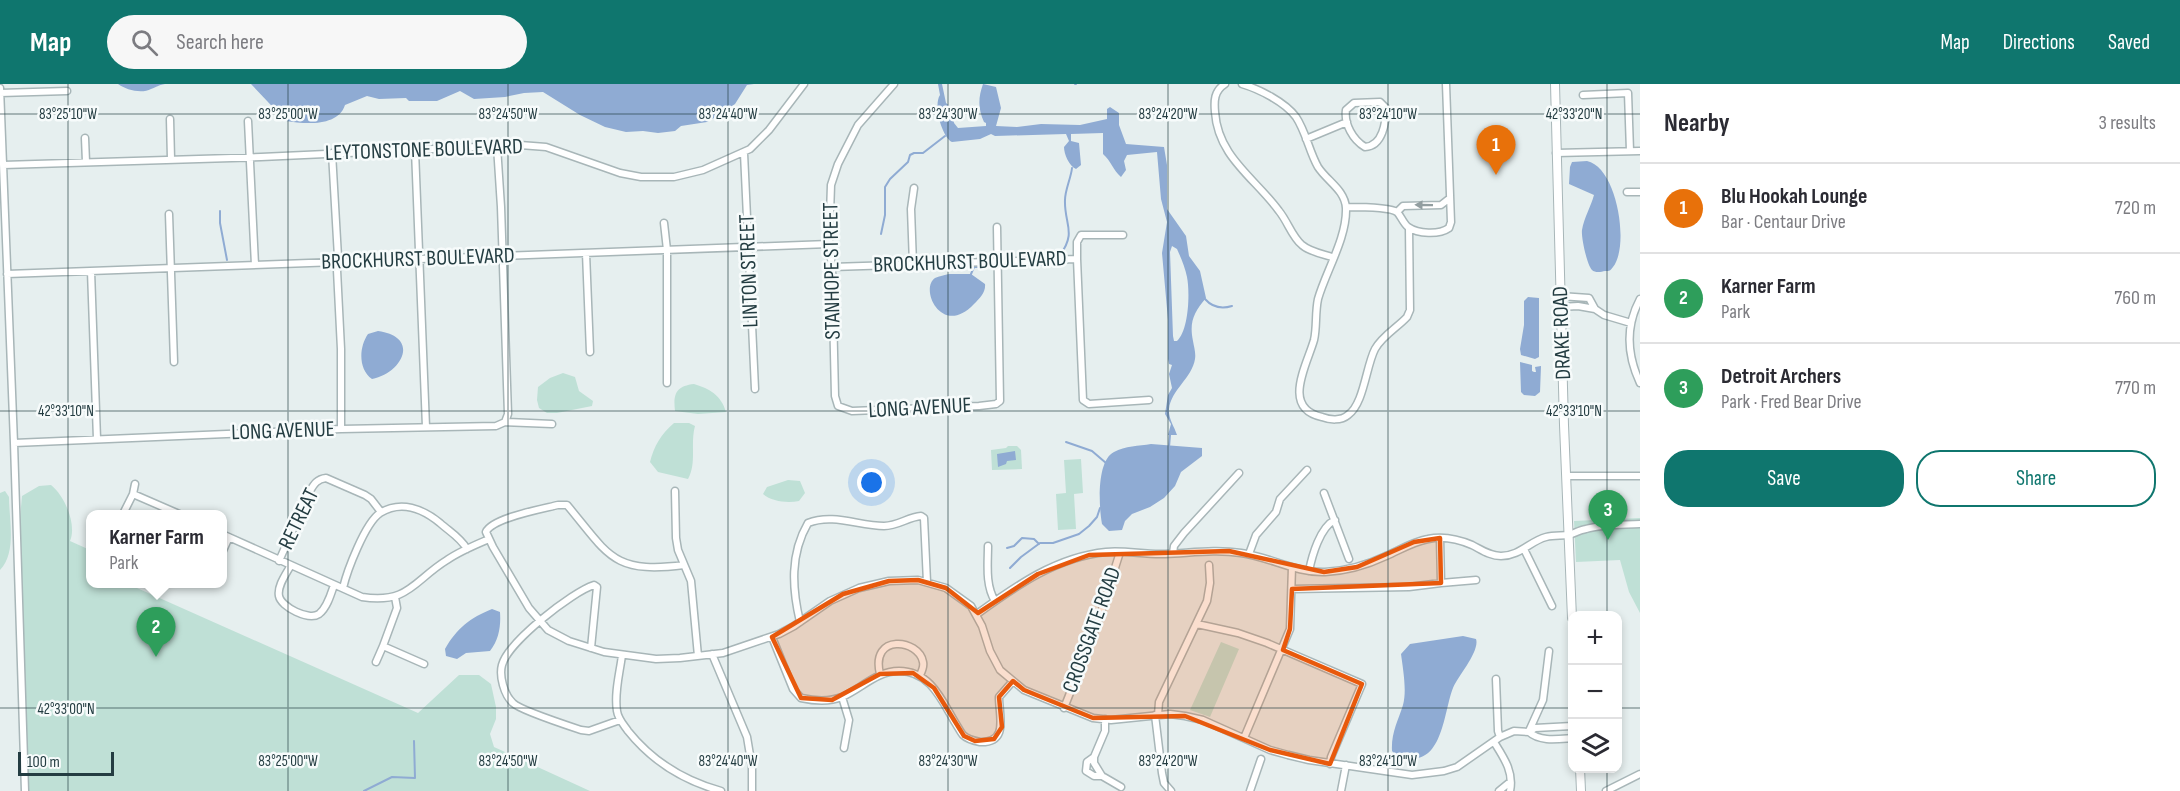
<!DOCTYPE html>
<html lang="en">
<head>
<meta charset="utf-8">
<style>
	:root { --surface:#fff; --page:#f7f7f7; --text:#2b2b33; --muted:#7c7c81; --line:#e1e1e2; --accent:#0f766e }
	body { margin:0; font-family:"Sofia Sans Condensed",sans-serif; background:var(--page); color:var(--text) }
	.controls { position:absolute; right:18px; bottom:18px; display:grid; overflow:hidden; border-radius:12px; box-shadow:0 3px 9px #0003 }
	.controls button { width:54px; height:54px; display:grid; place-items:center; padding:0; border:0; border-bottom:2px solid var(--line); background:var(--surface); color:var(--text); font:30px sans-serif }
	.scale { position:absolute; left:18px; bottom:15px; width:96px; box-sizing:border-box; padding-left:6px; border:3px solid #243d42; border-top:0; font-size:16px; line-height:21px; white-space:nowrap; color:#243d42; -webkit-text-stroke:4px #f7fbfb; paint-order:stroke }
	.you { position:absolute; left:872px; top:399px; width:21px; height:21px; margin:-15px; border:4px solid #fff; border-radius:50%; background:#1a73e8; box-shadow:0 0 0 9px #1a73e833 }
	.badge { display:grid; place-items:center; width:39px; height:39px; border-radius:50%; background:var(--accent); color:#fff; font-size:20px; font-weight:700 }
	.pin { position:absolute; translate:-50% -50px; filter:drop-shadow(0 2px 3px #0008) }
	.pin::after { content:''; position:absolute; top:32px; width:21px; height:18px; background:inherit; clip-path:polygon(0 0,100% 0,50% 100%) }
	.popup { position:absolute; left:86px; top:426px; width:141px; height:78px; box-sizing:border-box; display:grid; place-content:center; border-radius:12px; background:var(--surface); filter:drop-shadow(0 2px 4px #0005); font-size:20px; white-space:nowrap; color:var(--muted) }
	.popup b { font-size:22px; color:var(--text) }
	.popup::after { content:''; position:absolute; left:50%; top:100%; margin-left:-12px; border:12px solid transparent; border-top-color:var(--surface) }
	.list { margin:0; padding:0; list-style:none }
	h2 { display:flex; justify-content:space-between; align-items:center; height:78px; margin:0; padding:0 24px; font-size:26px }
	h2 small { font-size:20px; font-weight:400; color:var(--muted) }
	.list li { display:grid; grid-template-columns:39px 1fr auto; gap:18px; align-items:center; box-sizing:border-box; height:90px; padding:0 24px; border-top:2px solid var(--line) }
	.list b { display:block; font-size:22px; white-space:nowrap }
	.list p { margin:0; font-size:20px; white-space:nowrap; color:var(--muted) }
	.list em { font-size:20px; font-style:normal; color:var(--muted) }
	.actions { display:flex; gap:12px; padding:18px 24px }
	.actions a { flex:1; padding:14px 0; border:2px solid var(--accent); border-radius:24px; text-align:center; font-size:21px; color:var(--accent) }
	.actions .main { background:var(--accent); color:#fff }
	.icon { flex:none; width:33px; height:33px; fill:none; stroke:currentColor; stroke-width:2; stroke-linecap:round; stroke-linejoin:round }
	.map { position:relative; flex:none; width:1640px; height:707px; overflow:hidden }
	header { display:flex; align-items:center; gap:36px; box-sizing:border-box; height:84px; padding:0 30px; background:var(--accent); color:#fff }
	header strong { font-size:28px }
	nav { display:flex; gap:33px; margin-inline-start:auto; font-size:21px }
	.search { width:420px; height:54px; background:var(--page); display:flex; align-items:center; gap:15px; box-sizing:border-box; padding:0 21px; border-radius:33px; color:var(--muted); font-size:22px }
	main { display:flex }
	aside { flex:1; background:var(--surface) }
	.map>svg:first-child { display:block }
	.green { fill:#bfe0d6 }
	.water { fill:#8fabd3; fill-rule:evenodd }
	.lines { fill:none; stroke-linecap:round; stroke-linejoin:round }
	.stream { stroke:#8fabd3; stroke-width:2 }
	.minor-casing { stroke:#a8b6b8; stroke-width:9 }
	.tertiary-casing { stroke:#a8b6b8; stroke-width:10 }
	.minor { stroke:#fff; stroke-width:6 }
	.tertiary { stroke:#fff; stroke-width:8 }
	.oneway { fill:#929ea0 }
	.marked { fill:#e8590c; fill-opacity:0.2; stroke:#e8590c; stroke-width:4.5; stroke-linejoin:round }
	.ticks { fill:none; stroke:#243d42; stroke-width:1.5; stroke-opacity:0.45 }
	.labels { text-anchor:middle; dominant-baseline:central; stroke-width:5; stroke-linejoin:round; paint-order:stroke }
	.street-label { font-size:22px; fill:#243d42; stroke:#f7fbfb }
	.ticks-label { font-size:15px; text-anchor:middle; fill:#243d42; stroke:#f7fbfb; stroke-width:5; stroke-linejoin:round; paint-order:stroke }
</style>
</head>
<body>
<header>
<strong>Map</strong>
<div class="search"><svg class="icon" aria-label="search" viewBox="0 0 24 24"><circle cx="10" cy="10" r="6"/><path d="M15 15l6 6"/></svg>Search here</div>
<nav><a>Map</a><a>Directions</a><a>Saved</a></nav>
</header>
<main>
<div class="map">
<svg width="1640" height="707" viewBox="0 0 1640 707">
	<rect width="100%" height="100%" fill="#e6efef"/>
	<path class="green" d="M563,289l12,4 4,14 14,10 -1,5 -35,7h-10l-8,-5 -2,-8 1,-13 12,-9z
		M694,300c16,5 27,11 32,28l-28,2 -23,-3c-2,-17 1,-25 19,-27z
		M674,339h15l6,3c-5,18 2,36 -7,53l-30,-7 -8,-10c4,-16 11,-28 24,-39z
		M1008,362h9l4,4 1,19 -30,1 -1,-20 15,-2z
		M1081,375l2,34 -9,1 2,35 -18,1 -2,-36 10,-1 -2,-33z
		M788,396l12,1 5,12 -6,8c-11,2 -27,1 -36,-7l4,-7z
		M51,401c14,11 26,40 19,56l20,9v34h38l290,129 41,-38h20l12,9 5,23v12l-6,15 4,13 96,44h-565l-10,-275 5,2 2,-22 17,-10z
		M5,407l4,6c0,23 8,55 -9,73v-77z
		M1640,434v95l-11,-21 -9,-32 -44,2 -2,-41z
		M1221,558l18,7 -29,68 -20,-7z"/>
	<path class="water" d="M118,0h47c-7,1 -8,3 -14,5 -9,5 -25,1 -33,-5z
		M251,0h503l-7,1 -12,19 -21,14 -7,4 -26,4 -6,5 -17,2 -15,-2 -17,1 -21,-5 -25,-12 -37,-23 -19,1 -19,4 -31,2 -14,-8 -23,10h-28l-3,-3 -27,1 -12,-3 -22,9c-7,22 -40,19 -59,16z
		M938,0h4l4,19 6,5 2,15 4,5 28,-2v-3l-2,-1c-6,-13 -6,-24 -1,-38l13,3 5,21 -5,18 21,1 24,-3 39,1 27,-6v-10l3,-2 9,6v12l7,19 38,3 3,18v44l19,27 3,20 11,15 6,27c-12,14 -17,24 -13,43 1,6 3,12 2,18 -3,19 -24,31 -26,50 -1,9 5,17 8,26h-9l3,-11 -6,-10 3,-19 4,-7 -3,-14 3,-9 -3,-1 -1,-5v-39l-6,-67 5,-31 -6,-23 -4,-47 -30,3 -3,6 2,9 -5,7c-8,-7 -10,-16 -18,-23v-21l-32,1v7l8,2 2,22 -5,4c-7,-3 -12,-15 -12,-22l5,-6 -3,-7 -71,2 -4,-2 -11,5 -28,3c-10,-5 -19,-37 -12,-47zM1172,162l5,3c4,9 8,18 10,28 3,15 2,53 -10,64h-3l-1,-5 -3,-84z
		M1587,77c30,6 43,85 26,106 -3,4 -3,4 -8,4 -4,1 -10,2 -13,-1 -5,-5 -11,-33 -10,-40 2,-12 9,-24 12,-35l-25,-11 1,-17 2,-5z
		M949,190h22l14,10c1,8 -5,14 -11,20 -32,34 -55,-15 -39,-26 4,-2 10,-3 14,-4z
		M1528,213l11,1v59l-4,2 -14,-4 -1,-6 4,-24v-24z
		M378,247c43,6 24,42 -6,48 -14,-10 -13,-32 -4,-45z
		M1520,278l12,3v6l2,1h2l-1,-5 6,-1 -1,26 -5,4 -11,-1 -3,-3z
		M1151,360l51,4v8l-21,16 -6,14 -11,12 -14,9 -18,7 -7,7 -3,9 -13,1 -7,-7c-3,-16 -6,-63 12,-72 11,-6 25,-6 37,-8z
		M1015,367l1,9 -9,1 -1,3 -8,3 -1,-13z
		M492,525l8,3c1,14 -1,28 -10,39l-24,2 -9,6 -11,-3 -1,-7c12,-21 25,-31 47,-40z
		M1463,552l13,3c4,12 -17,36 -23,49 -9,22 -10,76 -45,70 -7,-1 -12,-2 -16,-7 -1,-18 6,-30 11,-46 4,-14 0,-36 -2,-51l9,-10z"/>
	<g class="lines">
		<path class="stream" d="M1075,0h1
			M220,127v12l7,37
			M881,150l4,-19v-28l5,-8 18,-17 2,-7 4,-2h9l22,-17
			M1060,171c17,-23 4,-31 5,-55 0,-10 6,-22 7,-32
			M1004,182l57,-2
			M971,190l3,-7h17
			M1205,215c7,8 17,10 27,7
			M1066,358l26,9 14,12
			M1169,363l1,-12
			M1007,464l7,-2 8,-8 12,1 5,5
			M1010,484l11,-11 19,-14h13l26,-9 10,-8 8,-9 3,-9
			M364,707l28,-14 23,1 -1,-37"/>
		<defs>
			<path id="minor" d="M894,0l-36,41 -20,39 -7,21 -2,59 3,23 3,129 3,10 14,5 127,-5 17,-2 4,-3 -3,-174
				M1225,0c-11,7 -11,17 -10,28 3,45 40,66 64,99 9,11 13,26 23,34 8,7 21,9 30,12
				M1242,0c17,5 43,18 54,33 10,15 13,34 22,50 9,14 27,23 28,41 1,30 -20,63 -28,91 -3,14 -1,28 -4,41 -7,25 -33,68 8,77 8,3 19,4 26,-2 16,-11 18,-49 27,-66 7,-13 23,-22 32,-32l3,-7 -1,-82
				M0,4l14,355 11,348
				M0,9l67,-2
				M1583,11l45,-2 2,58
				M1380,18l6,6c0,14 -3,38 -21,39 -12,-7 -21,-23 -19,-37l8,-7z
				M170,35l1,40
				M248,37l7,144
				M85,54l1,24
				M1306,55l41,-17
				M497,62l4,61 7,207 -3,8
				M415,66l11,277
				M332,69l6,104 -1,13 4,79v80
				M744,69l11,236
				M1556,69l84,-2
				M3,81l258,-8 259,-12 26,2 74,26 21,4h33l29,-7 47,-21 19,-19 35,-46
				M1627,108h13
				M1346,123c10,0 44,0 51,5 4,4 6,11 11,15 10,7 31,8 41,1l2,-6 -5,-138
				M1397,128l6,-6 38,-1 9,-7
				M169,130l5,148
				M664,139l3,27v133
				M586,169l4,99
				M1077,175l6,141 6,4 60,-4
				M913,180l-2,-55 3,-21
				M832,183l245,-8v-17l4,-7h42
				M91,187l6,168
				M7,190l822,-30
				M1560,212l29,2 6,11 -17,-3 -17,1
				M1640,215c-15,28 -13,56 0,84
				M1595,225l9,6 27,8
				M14,359l327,-14 155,-3 9,-4 47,2
				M1567,392h73
				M675,407l1,47 2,12 13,31 7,75
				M1324,409l25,66
				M133,410l2,-10
				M123,430l10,-20 46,20
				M222,450l140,63c47,7 51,-16 85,-37 13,-9 28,-15 42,-21
				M988,462c0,17 -3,39 7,55
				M1524,465l28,57
				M222,469l7,-16
				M1173,469l1,-7 10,-13 55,-60
				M1249,470l7,-19 20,-23 4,-13 27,-29
				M279,477l31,-70c4,-7 7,-12 16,-13l39,17 6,4 10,13
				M291,481c-5,9 -14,21 -12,31 2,11 30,25 40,18 8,-6 12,-20 15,-29
				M684,481c-72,9 -75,-10 -117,-60h-9c-16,4 -66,13 -72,27l7,15 36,61 19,22 21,11 35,11 52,7 24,-1 43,-5 56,-19 15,-8 36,-25 29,-13 30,-7 29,-1 28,8 25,18 11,20 8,25 10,19 24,20 69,28 18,2 59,-6 15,2 18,4 67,30 18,5 21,5 103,15 32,-4 13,-4 43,-30 14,-6 15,1 6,-4 37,-2
				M1309,487c3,-15 11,-44 26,-51
				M1441,499l35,-3
				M343,504c4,-17 22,-65 37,-75 21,-13 43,-4 60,10 10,9 20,14 27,26
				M1292,505l117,-2 32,-4 -1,-45
				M395,513l2,11 -14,38 41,18
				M977,530c39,-28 79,-57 129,-62 19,-2 39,3 59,2 26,-1 50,-5 76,-1 29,4 55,20 84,19 21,-1 42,-7 61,-16 14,-6 26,-14 42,-17 14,-3 30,0 44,6 10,5 18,11 29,11 19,0 29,-15 45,-19 8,-2 15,-1 23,-2 6,-2 11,-5 17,-6 17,-5 36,-4 54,-5
				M800,538c-8,-34 -10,-68 8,-99 25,-10 51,3 76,3 14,0 24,-9 37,-10l3,2 3,64
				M1197,540l41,9 29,10 95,41 -31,73 -1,7
				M772,553l21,52 8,9c14,3 28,4 41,-1 20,-9 35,-26 57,-26 32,0 43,30 57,53 2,3 5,9 7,11 4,4 12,6 17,7 29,1 19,-26 19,-45l14,-16
				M591,564l6,-61 -3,-2c-22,7 -86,57 -92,80 -3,11 2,30 11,38 7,7 56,23 68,27l8,1 31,-11
				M712,570l35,83 5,30v24
				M622,571c-2,17 -8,38 -5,56 1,8 7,14 11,20 24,30 57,50 93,60
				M376,578l7,-16
				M880,590c-10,-41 39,-35 43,-12 1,4 -1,9 -3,13
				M1496,595l2,52 2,6
				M842,613l7,23 -5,28
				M1064,624l33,-83 23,-73
				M1155,631l7,58 2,10 7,8
				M1158,631l1,-13 48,-101 3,-18 -1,-18
				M1105,635v12l-11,26v6l8,13 19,11
				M1529,647l14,-31 6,-49
				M1529,648c11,10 29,7 43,6
				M1244,654l46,-109 2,-62
				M1494,658c10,16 20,30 16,49
				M1094,673l-7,5 -1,9 8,5h8
				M1250,707l11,-32
				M1341,707l5,-26
				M1499,707l11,-9
				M1606,707l34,-17"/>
			<path id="tertiary" d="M1555,0l9,341 8,193
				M1580,684l1,23"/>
		</defs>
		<use href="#minor" class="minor-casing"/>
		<use href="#tertiary" class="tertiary-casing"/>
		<use href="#minor" class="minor"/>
		<use href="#tertiary" class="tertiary"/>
	</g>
	<defs><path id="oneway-solid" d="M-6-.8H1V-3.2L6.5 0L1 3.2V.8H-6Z" transform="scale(1.5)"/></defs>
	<use class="oneway" href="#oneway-solid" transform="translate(1424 121) rotate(-179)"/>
	<path class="marked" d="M1440,454l1,45 -149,6 -2,40 -7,21 79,34 -32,80 -60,-14 -85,-34 -92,2 -69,-28 -11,-9 -14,16 3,30 -8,12 -19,2 -11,-5 -30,-48 -21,-15 -33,1 -48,26 -31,-2 -29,-61 71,-43 46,-13 29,-1 28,8 32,25 60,-39 51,-19 140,-4 95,21 33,-5 57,-25z"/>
	<path class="ticks" d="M68,0v707M288,0v707M508,0v707M728,0v707M948,0v707M1168,0v707M1388,0v707M1607,0v532M0,30h1640M0,327h1640M0,624h1572M1618,624h22M1607,684v23"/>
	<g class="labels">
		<g class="street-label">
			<text transform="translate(424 66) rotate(-2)">LEYTONSTONE BOULEVARD</text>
			<text transform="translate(418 175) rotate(-2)">BROCKHURST BOULEVARD</text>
			<text transform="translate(970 178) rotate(-2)">BROCKHURST BOULEVARD</text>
			<text transform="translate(749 187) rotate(-92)">LINTON STREET</text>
			<text transform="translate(832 187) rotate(-91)">STANHOPE STREET</text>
			<text transform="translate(1562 249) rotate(-92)">DRAKE ROAD</text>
			<text transform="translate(920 324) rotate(-3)">LONG AVENUE</text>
			<text transform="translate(283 347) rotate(-2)">LONG AVENUE</text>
			<text transform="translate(299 435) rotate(-64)">RETREAT</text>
			<text transform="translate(1092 546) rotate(-70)">CROSSGATE ROAD</text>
		</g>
	</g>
	<g class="ticks-label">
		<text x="1574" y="35">42°33'20"N</text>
		<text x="68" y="35">83°25'10"W</text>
		<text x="288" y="35">83°25'00"W</text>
		<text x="508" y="35">83°24'50"W</text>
		<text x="728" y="35">83°24'40"W</text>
		<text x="948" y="35">83°24'30"W</text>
		<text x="1168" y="35">83°24'20"W</text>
		<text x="1388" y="35">83°24'10"W</text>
		<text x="66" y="332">42°33'10"N</text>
		<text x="1574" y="332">42°33'10"N</text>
		<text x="66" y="630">42°33'00"N</text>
		<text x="288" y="682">83°25'00"W</text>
		<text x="508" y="682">83°24'50"W</text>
		<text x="728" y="682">83°24'40"W</text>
		<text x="948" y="682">83°24'30"W</text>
		<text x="1168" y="682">83°24'20"W</text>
		<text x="1388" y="682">83°24'10"W</text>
	</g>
</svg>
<div class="controls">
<button>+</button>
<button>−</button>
<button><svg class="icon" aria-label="layers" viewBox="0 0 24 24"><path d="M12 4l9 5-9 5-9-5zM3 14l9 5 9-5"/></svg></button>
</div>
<div class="scale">100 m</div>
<div class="you"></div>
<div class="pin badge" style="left:1496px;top:91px;background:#e8710a">1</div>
<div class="pin badge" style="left:156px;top:573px;background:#2e9e5b">2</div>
<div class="popup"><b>Karner Farm</b>Park</div>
<div class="pin badge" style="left:1608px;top:456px;background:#2e9e5b">3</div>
</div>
<aside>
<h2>Nearby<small>3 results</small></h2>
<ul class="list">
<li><span class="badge" style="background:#e8710a">1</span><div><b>Blu Hookah Lounge</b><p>Bar · Centaur Drive</p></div><em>720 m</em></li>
<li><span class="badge" style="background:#2e9e5b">2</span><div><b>Karner Farm</b><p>Park</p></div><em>760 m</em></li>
<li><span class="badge" style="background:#2e9e5b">3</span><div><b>Detroit Archers</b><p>Park · Fred Bear Drive</p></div><em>770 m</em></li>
</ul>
<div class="actions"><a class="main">Save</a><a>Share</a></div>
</aside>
</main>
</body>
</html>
